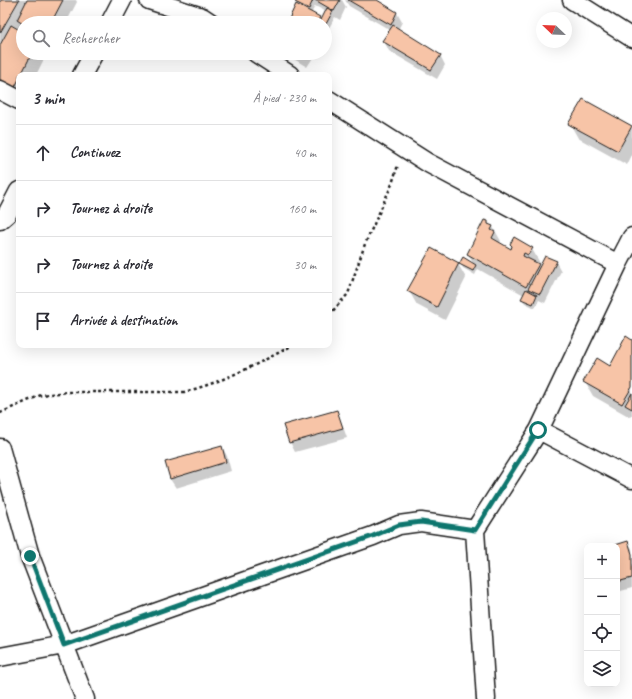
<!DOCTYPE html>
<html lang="fr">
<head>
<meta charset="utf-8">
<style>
	:root { --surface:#fff; --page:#f7f7f7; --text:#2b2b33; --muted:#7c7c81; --line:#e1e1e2 }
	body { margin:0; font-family:Caveat,sans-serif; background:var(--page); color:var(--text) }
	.controls { position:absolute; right:12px; bottom:12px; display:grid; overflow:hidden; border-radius:8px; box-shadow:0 4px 16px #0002 }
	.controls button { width:36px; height:36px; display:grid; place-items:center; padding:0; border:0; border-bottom:1px solid var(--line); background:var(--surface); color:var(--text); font:20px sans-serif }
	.compass { position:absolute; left:536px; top:12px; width:36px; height:36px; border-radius:50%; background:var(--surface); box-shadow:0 4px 16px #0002; rotate:293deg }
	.stop { position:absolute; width:12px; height:12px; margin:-9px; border:3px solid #0f766e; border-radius:50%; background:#fff }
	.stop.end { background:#0f766e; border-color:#fff; box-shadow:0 1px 4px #0008 }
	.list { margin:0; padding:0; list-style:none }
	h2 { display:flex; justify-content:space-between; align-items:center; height:52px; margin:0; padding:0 16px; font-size:17px }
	h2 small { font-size:13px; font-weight:400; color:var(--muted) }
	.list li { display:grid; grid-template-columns:26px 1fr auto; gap:12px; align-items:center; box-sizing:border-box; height:56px; padding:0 16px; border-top:1px solid var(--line) }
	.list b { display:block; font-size:15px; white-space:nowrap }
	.list em { font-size:13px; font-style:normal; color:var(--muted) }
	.icon { flex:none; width:22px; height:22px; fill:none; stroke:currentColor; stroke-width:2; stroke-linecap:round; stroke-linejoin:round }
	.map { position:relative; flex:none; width:632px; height:699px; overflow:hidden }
	.search { position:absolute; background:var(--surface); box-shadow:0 4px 16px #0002; left:16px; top:16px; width:316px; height:44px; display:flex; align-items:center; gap:10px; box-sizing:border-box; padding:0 14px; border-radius:22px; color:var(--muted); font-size:15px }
	.panel { position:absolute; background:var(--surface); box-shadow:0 4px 16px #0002; left:16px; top:72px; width:316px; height:276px; border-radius:8px }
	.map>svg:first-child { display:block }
	.shadow { fill:#0003; fill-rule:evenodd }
	.building { fill:#f7c4a7; stroke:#1c1c1c }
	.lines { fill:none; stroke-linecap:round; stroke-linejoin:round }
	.minor-casing { stroke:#1c1c1c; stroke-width:21 }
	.path { stroke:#1c1c1c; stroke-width:2.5; stroke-dasharray:3 3; stroke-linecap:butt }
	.minor { stroke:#fff; stroke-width:18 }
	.route { stroke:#0f766e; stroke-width:5 }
</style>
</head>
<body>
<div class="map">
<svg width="632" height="699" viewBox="0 0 632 699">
	<rect width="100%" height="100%" fill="#fff"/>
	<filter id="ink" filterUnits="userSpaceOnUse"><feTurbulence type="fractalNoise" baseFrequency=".025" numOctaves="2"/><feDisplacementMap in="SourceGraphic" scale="8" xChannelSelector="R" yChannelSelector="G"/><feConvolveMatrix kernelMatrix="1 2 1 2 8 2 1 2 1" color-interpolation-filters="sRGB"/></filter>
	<g filter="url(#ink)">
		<path class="shadow" d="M0,0h76l1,2 -11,21h-43v6l-2,-4 -3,5 5,3v20h22l1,2 -10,20h-17v25l-19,-11z
			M298,0h44l4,7 -6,13 -5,-3 -6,11 -4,-1v-4h-37l12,-16 -3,-5zM315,6l12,6 -6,10 -2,-4 -8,-4z
			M345,0h30l22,13 5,9 -4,8 42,25 5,10 -8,14 -48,-28 -5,-10 6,-11 -41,-24z
			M284,53h32l-9,14z
			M584,100l48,28v27l-5,10 -49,-27 -8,-14z
			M488,222l2,4 3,1 8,14 -1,1 1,3 10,5 2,-3 -2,-3 21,5 8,14 -2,2 2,3 16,-6 5,9 -16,32 -6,-3 -4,8 -10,-5 -3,-4 2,-4 -46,-26 -3,6 -12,-7 -2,-4 13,1 -6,-11z
			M458,264l8,14 -21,42 -28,-15 -8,-14z
			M632,341v74l-2,2 -37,-21 -8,-14 25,-15z
			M336,411l5,10 6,17 -52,14 -5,-10z
			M222,447l5,9 4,15 -55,17 -6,-9 -4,-16z
			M628,542l4,7v39l-15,4v-46h-2z"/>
		<path class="building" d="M1,0h18l-19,33v-31z
			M27,0h36l-12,23 -28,1 -6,-4z
			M297,0h16l-4,9 -14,-7z
			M315,0h25l-6,11z
			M348,0h29l20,12 -6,13z
			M296,4l24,13 -3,6h-30z
			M327,8l6,3 -7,13 -6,-2z
			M11,25l12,7v21h9l-11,22h-2v4l-5,10 -14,-8v-36z
			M393,25l48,30 -10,15 -49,-29z
			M293,53h12l-4,5z
			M583,99l49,27 -14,25 -50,-27z
			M484,220l4,1v3l5,2 -2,4 4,2 -3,6 19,11 1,-3 -2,-2 4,-7 19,11 -5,7 -4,-2 -1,3 16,8 -13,23 -59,-33z
			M431,248l28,15 -22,44 -30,-16z
			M545,256l12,5 -17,33 -12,-5z
			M463,257l13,8 -3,6 -14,-7z
			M526,289l11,6 -4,9 -12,-5z
			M626,336l6,4v47l-10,17 -39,-22 14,-24 13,8z
			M632,393v16l-7,-4z
			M337,410l6,18 -54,15 -6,-18z
			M222,446l4,16 -56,17 -5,-17z
			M628,541l4,13v24l-15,4v-36h-5z"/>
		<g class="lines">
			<defs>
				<path id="minor" d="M149,0l53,17 9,6
					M572,0l60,38
					M110,23l12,-23
					M256,53l34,22
					M82,75l12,-22
					M0,90l19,10
					M329,100l99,63 190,101
					M0,220l7,-6 12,-23
					M539,430l93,49
					M0,448l30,108 55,143
					M0,657l64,-12 309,-109 26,-11 22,-3 54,8
					M486,699l-11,-169 64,-100 79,-166 14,-27"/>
			</defs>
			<use href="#minor" class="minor-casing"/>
			<path class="path" d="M329,315l19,-21 17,-50 27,-60 6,-19
				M0,413l41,-18 27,-3h116c39,-10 74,-28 109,-47"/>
			<use href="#minor" class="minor"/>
		</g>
	</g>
	<g class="lines" filter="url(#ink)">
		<path class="route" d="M30,556l34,89 309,-109 26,-11 22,-3 54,8 63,-100"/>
	</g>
</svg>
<div class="controls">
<button>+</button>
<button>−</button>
<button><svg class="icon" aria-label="locate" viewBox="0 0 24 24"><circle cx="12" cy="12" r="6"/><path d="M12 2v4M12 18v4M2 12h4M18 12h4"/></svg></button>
<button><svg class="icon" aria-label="layers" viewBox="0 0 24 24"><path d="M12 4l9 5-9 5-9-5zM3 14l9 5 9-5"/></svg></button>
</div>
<svg class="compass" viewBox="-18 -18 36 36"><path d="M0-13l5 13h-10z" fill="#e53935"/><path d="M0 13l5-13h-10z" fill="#7c7c81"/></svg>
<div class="stop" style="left:538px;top:430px"></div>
<div class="stop end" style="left:30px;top:556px"></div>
<div class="search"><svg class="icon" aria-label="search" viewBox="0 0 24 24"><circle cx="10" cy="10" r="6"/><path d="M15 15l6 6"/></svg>Rechercher</div>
<section class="panel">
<h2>3 min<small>À pied · 230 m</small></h2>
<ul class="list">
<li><svg class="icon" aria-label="ahead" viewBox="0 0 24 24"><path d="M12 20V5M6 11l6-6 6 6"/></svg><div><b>Continuez</b></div><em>40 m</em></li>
<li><svg class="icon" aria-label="right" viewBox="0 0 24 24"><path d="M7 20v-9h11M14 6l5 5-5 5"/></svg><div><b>Tournez à droite</b></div><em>160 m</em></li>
<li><svg class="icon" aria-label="right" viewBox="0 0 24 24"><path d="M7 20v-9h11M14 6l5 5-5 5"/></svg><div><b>Tournez à droite</b></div><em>30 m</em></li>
<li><svg class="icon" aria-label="arrive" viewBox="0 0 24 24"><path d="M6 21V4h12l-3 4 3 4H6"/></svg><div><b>Arrivée à destination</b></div></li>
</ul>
</section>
</div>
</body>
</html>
